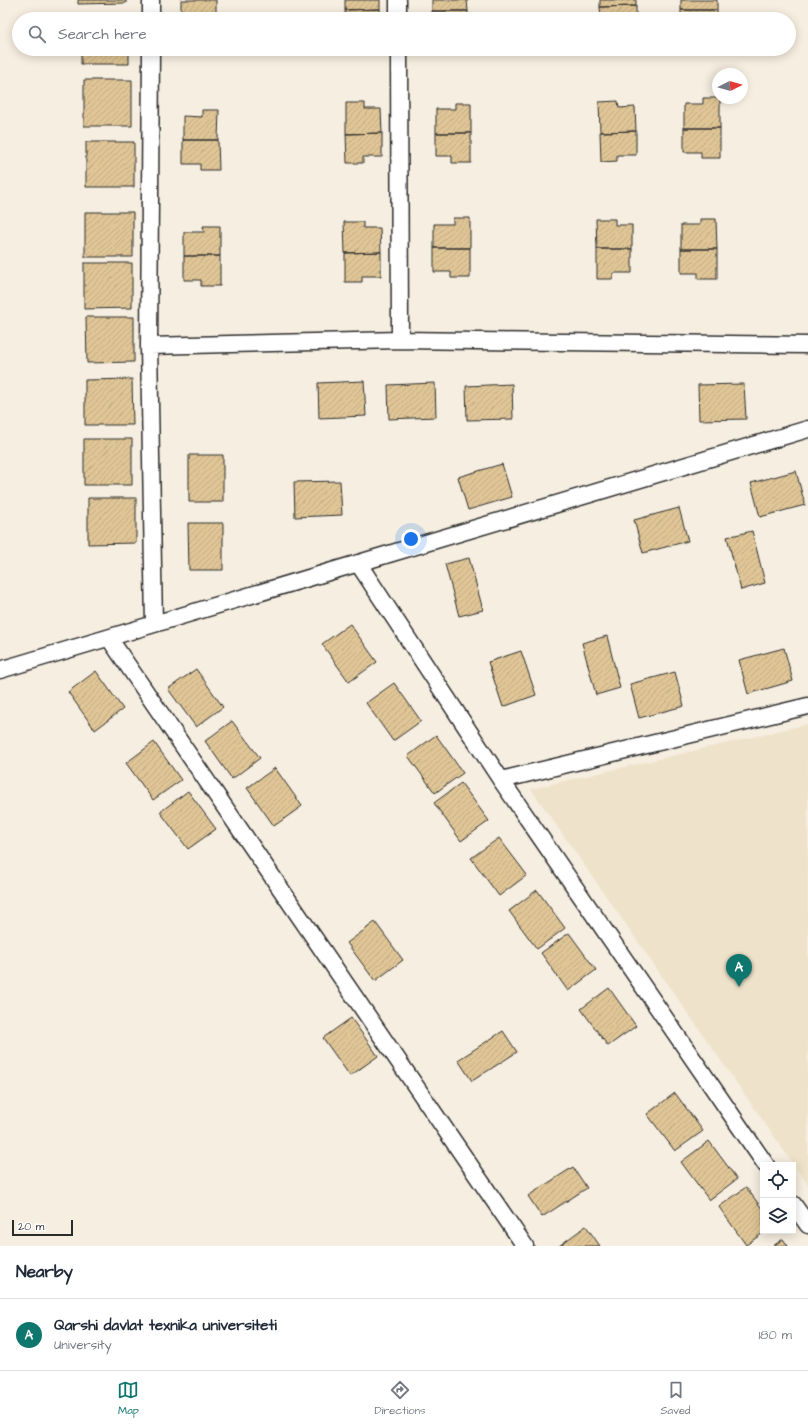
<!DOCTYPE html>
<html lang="en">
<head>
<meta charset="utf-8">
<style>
	:root { --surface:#fff; --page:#f6f6f7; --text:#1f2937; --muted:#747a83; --line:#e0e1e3; --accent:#0f766e }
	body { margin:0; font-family:"Architects Daughter",sans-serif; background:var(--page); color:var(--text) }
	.controls { position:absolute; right:12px; bottom:12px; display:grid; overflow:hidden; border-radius:0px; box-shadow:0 2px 10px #0003 }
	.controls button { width:36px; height:36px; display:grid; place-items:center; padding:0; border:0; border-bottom:1px solid var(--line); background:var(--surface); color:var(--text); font:20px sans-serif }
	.compass { position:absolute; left:712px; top:68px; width:36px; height:36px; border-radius:50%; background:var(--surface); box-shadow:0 2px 10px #0003; rotate:85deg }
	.scale { position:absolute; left:12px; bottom:10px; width:61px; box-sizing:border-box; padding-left:4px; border:2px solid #2b2b2b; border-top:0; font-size:11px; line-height:14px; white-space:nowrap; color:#2b2b2b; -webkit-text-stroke:3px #fff; paint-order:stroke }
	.you { position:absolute; left:411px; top:539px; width:14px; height:14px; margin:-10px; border:3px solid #fff; border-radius:50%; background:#1a73e8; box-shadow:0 0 0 6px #1a73e833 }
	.badge { display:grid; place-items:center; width:26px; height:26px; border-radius:50%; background:var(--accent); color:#fff; font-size:13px; font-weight:700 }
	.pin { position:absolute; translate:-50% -33px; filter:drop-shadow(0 1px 2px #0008) }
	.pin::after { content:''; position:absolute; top:21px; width:14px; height:12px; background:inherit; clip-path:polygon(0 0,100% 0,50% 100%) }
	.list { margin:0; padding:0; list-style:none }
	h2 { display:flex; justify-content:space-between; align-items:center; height:52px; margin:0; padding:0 16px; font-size:17px }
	h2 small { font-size:13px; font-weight:400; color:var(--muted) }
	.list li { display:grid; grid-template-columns:26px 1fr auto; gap:12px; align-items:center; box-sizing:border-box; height:72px; padding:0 16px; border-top:1px solid var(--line) }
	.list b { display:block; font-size:15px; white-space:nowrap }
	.list p { margin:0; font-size:13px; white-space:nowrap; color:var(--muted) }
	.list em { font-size:13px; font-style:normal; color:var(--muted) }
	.icon { flex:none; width:22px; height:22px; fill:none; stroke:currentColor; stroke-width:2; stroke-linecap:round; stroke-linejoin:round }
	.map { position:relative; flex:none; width:808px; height:1246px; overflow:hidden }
	.search { position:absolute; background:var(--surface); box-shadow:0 2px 10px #0003; left:12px; right:12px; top:12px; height:44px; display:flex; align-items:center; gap:10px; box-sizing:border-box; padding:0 14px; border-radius:22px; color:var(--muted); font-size:15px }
	.sheet { height:124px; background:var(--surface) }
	nav { display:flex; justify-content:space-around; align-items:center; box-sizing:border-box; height:56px; border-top:1px solid var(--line); background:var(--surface); font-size:11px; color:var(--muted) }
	nav a { display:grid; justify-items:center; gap:2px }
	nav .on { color:var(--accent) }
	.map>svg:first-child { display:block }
	.built { fill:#efe2ca }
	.building { fill:url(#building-hatch); stroke:#2b2b2b }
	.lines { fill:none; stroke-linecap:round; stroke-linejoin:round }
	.street-casing { stroke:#2b2b2b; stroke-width:19 }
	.street { stroke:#fff; stroke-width:16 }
</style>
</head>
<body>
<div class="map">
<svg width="808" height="1246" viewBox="0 0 808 1246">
	<defs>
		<pattern id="building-hatch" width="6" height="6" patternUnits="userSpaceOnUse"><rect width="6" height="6" fill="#e0c696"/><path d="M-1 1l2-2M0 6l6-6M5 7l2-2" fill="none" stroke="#c0aa81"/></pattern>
	</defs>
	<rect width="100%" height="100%" fill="#f6eee0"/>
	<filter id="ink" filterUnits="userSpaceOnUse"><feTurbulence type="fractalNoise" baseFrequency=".025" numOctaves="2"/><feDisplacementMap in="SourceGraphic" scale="8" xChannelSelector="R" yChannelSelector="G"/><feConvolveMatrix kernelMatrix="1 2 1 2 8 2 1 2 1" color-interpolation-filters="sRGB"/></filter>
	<g filter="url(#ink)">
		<path class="built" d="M808,724v461l-277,-396z"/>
		<path class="building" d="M78,0h48v3l-48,1z
			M181,0h35v12h-35z
			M345,0h35v9l-35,1z
			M432,0h35l1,11h-36z
			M600,0h36v6l-36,1z
			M681,0h36v10h-36z
			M636,6v13h-35l-1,-12z
			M380,9l1,10h-36v-9z
			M681,10h36v9h-36z
			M432,11h36v8h-36z
			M181,12h35v7h-35z
			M81,49h48v15h-48z
			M84,80h48v46h-48z
			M703,98h17v30h-36v-24h19z
			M618,101l1,7 16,-1 1,24 -36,1 -1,-30z
			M346,103h19v6h16l1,24 -36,1z
			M455,103h16v30h-35v-24h19z
			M202,110h17l-1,30h-35v-24l19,1z
			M684,128h36v30h-19v-6h-17z
			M636,131v24h-19v6l-16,1 -1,-30z
			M382,133v24h-19v6h-16l-1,-29z
			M436,133h35v30h-19v-7h-16z
			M183,140h35l1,30h-19v-6h-17z
			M86,142h48v45h-48z
			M85,212h48v45h-48z
			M453,218h17v30h-36v-24h19z
			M596,219h19v6h17v24h-35z
			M700,219h16l1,30h-36v-24h19z
			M344,222h19v6h17l1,24 -36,1z
			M203,226h17v30h-36v-24h20z
			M434,248h36v30h-19v-6h-17z
			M597,249h35v24h-19v6h-16z
			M681,249h36v30h-19v-6h-17z
			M381,252v24h-19v6h-17v-29z
			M184,256h36v30h-19v-6h-17z
			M84,263h48v45l-48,1z
			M86,317h48v45l-47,1z
			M132,379l1,46h-48v-45z
			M364,381l2,35 -47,2 -1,-35z
			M435,383l1,34 -47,2 -1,-34z
			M512,384l1,35 -46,1 -1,-34z
			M744,384l2,35 -47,1 -1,-35z
			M84,439h48v46h-48z
			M189,455h34v47h-34z
			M502,464l10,33 -44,13 -10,-33z
			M796,471l9,34 -45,12 -9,-34z
			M340,481l2,34 -47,2 -1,-35z
			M88,498h48v45l-48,1z
			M679,508l9,33 -45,12 -9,-33z
			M188,523h35v47h-34z
			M752,531l13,52 -24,7 -14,-53z
			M469,558l14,52 -24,6 -14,-52z
			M350,624l27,38 -28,20 -27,-38z
			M607,636l13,52 -24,7 -14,-52z
			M784,648l9,33 -45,13 -9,-34z
			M521,651l15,44 -33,12 -15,-45z
			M196,669l27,38 -27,20 -28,-38z
			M96,671l27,38 -28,21 -27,-38z
			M675,672l9,34 -45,12 -9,-34z
			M394,683l27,38 -28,20 -27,-38z
			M232,721l28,37 -28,21 -27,-38z
			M436,735l27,38 -28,20 -27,-37z
			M154,742l27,38 -28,20 -27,-37z
			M275,768l27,38 -28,20 -27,-38z
			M461,783l28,38 -28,20 -27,-38z
			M188,791l28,38 -28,20 -28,-37z
			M499,838l28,37 -28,21 -28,-38z
			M537,890l28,38 -28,21 -28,-38z
			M375,922l28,38 -28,21 -28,-38z
			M569,933l27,37 -28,21 -27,-38z
			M609,988l27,38 -28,20 -27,-37z
			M351,1018l27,38 -28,20 -27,-38z
			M503,1031l14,21 -45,29 -14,-21z
			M675,1093l28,38 -28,20 -28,-37z
			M709,1141l28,38 -28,21 -28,-38z
			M573,1167l14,21 -45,29 -14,-21z
			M746,1187l17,23v21h3l-20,14 -27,-38z
			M586,1226l14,20h-41z
			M783,1239l5,7h-15z"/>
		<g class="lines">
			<defs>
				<path id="street" d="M398,0v19
					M151,19v-19
					M151,49l-2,297 5,278
					M399,49l1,291
					M149,346l251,-6 408,5
					M358,563l143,217 265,385
					M109,638l416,608
					M0,670l808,-241
					M501,780l307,-74
					M793,1204l15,21"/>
			</defs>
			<use href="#street" class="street-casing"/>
			<use href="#street" class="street"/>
		</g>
	</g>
</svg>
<div class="controls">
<button><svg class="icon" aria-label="locate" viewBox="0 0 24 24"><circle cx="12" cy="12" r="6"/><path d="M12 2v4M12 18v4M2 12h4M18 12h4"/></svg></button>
<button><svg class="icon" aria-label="layers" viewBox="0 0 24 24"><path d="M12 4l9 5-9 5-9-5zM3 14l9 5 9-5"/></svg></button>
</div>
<svg class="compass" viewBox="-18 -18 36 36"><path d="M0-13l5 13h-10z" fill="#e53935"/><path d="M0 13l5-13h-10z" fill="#747a83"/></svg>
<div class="scale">20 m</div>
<div class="you"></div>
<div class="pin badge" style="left:739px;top:987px">A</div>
<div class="search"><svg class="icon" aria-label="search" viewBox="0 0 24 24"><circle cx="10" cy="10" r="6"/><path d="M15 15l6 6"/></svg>Search here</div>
</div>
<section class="sheet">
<h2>Nearby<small></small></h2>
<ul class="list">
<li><span class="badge">A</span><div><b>Qarshi davlat texnika universiteti</b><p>University</p></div><em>180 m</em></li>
</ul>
</section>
<nav>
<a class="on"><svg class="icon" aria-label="map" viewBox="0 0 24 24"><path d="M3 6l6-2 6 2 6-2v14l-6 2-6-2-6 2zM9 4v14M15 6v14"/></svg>Map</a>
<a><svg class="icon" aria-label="directions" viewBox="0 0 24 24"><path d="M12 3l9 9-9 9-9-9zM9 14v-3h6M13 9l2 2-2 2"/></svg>Directions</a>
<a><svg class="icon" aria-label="saved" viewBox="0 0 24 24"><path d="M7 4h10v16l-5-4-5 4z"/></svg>Saved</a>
</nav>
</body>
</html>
